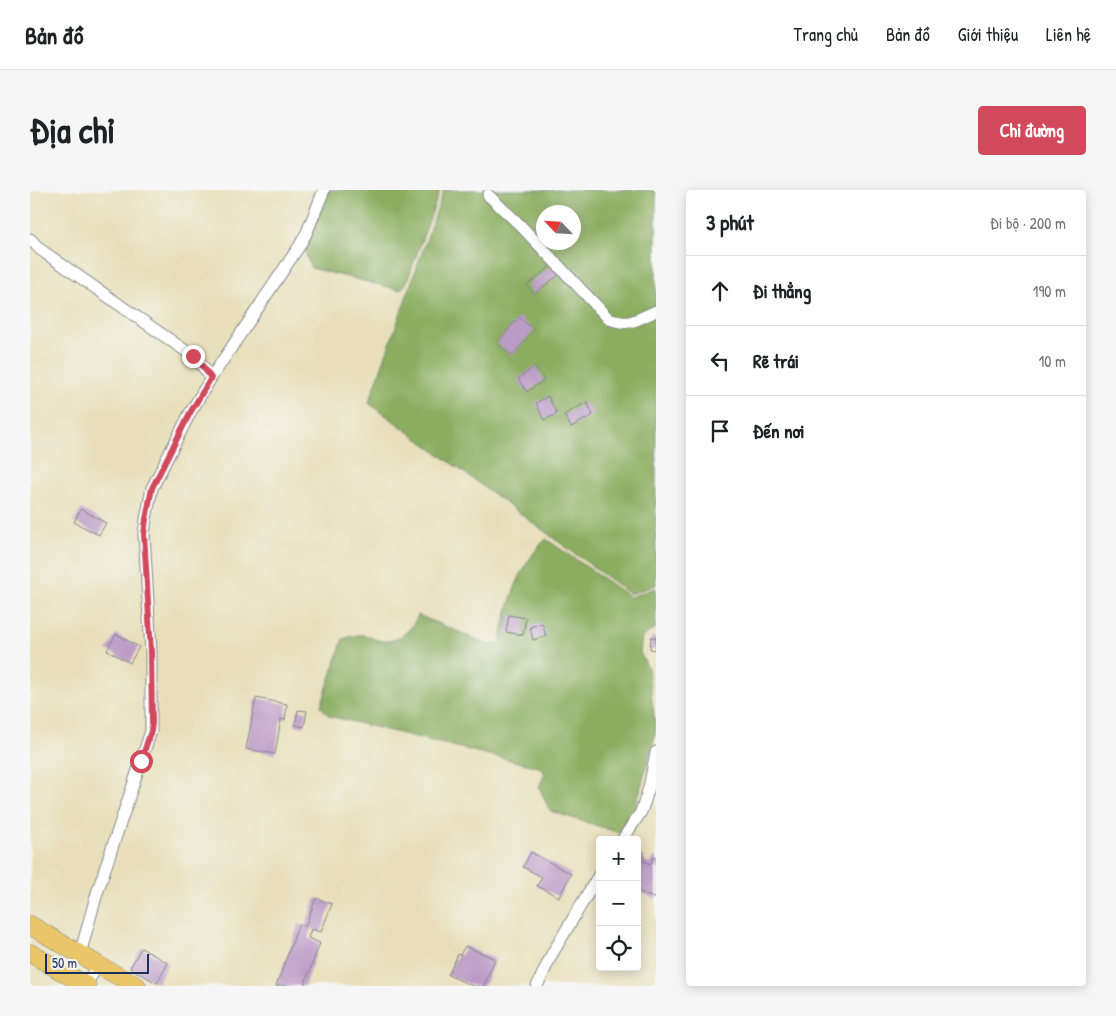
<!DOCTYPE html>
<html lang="vi">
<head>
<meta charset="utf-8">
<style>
	:root { --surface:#fff; --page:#f6f6f6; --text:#202124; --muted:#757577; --line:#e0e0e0; --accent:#d1495b }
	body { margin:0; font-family:"Patrick Hand",sans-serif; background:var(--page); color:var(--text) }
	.controls { position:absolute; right:15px; bottom:15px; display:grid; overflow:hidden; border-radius:5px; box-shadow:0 2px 12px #0003 }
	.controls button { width:45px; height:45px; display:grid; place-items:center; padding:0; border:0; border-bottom:1px solid var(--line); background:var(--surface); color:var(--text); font:25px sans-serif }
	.compass { position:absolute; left:506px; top:15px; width:45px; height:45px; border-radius:50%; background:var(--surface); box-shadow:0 2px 12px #0003; rotate:295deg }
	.scale { position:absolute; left:15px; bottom:12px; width:104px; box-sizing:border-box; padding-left:5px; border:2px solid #1b2f5e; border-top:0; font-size:14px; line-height:18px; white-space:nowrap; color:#1b2f5e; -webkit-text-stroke:4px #f6f6f2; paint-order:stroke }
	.stop { position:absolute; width:15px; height:15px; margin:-11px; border:4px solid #d1495b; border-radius:50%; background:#fff }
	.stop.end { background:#d1495b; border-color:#fff; box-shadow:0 1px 5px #0008 }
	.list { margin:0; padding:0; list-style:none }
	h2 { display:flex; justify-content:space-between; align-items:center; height:65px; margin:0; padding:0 20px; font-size:21px }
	h2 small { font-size:16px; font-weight:400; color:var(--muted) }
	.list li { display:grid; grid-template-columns:32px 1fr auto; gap:15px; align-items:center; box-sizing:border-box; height:70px; padding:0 20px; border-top:1px solid var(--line) }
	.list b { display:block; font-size:19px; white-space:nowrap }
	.list em { font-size:16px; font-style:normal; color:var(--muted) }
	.icon { flex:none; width:28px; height:28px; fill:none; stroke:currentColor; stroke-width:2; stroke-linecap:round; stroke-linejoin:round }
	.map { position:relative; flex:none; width:626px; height:796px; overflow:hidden; border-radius:5px }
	header { display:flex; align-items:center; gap:30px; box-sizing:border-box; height:70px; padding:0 25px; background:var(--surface); border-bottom:1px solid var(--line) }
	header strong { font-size:24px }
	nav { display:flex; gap:28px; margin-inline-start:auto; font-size:18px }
	.intro { display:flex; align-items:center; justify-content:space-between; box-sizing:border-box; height:120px; padding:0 30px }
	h1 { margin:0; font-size:35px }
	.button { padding:12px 22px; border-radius:5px; background:var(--accent); color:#fff; font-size:18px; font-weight:700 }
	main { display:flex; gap:30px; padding:0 30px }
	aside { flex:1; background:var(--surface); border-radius:5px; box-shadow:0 2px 12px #0003 }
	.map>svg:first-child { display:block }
	.forest { fill:#8bad61; stroke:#536e60; fill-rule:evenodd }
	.building { fill:#bb9ac6 }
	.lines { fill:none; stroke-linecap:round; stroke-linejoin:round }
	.minor-casing { stroke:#82878c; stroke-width:13 }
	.primary-casing { stroke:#82878c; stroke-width:19 }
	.minor { stroke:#fff; stroke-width:11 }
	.primary { stroke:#eac669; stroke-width:18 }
	.route { stroke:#d1495b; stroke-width:6 }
</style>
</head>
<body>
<header>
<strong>Bản đồ</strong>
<nav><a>Trang chủ</a><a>Bản đồ</a><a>Giới thiệu</a><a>Liên hệ</a></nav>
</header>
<div class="intro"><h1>Địa chỉ</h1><a class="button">Chỉ đường</a></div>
<main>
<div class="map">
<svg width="626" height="796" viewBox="0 0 626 796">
	<rect width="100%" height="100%" fill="#f6f6f2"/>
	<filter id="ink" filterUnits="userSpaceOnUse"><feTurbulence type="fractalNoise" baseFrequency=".02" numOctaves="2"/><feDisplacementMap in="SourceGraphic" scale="10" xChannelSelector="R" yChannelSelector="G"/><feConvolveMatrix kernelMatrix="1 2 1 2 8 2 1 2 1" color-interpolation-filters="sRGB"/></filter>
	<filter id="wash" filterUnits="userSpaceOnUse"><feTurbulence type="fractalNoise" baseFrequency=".0096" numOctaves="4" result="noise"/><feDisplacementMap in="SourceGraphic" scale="20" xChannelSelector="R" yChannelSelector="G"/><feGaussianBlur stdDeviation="1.12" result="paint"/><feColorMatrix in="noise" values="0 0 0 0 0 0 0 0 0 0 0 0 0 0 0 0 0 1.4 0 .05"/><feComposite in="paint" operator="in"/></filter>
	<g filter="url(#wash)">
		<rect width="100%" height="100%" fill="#e8dfba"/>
		<path class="forest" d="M298,0h112l-34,94 -6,6 -89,-22 -8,-21z
			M414,0h212v395l-26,9 -261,-191zM514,22h30v30h-30z
			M516,349l84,58 26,-9v40l-14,9 -2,16 8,15 8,64 -23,84 -13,17 -70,-22 -11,-24 6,-14 -6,-6 -210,-51 -8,-10 22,-67c6,-2 14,-5 20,-4 7,1 15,7 23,6 14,0 27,-13 32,-26l72,30 10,-2c7,-38 18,-76 46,-104z"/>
		<g id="blocks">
			<path class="building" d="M524,74l7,9 -27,21 -7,-9z
				M489,127l15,13 -22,26 -15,-13z
				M505,176l9,14 -17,12 -9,-13z
				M518,206l9,18 -13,6 -8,-17z
				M557,212l6,13 -22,12 -7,-12z
				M51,319l25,14 -7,12 -25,-13z
				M479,425l17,3 -3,17 -17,-3z
				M512,433l4,13 -13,4 -3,-13z
				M86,444l23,13 -9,16 -23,-13z
				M621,447h5v13l-6,-1z
				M226,508l31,6 -2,16 -4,-1 -6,35 -29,-5z
				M268,520l9,1 -3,16 -9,-2z
				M501,662l40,22 -12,23 -22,-11 5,-9 -19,-10z
				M607,664l8,3 -2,4 8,3 3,-7 2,1v41l-19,-8z
				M286,708l16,6 -11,28 -10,-3 -3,9 12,5 -16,43h-28l23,-62 6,3z
				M435,756l30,13 -11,27h-11l-25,-11 10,-21 2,1z
				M111,758l27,15 -11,20 -27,-15z"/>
		</g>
	</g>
	<g filter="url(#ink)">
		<use href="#blocks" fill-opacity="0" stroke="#82878c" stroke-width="1"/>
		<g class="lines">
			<defs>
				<path id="minor" d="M458,5l32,30 89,94c20,8 29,0 47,-8
					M0,49l11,11 152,106 8,8 10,14
					M592,650l19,-28 8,-24 7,-36
					M50,764l17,-61 54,-162v-79l-7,-118 2,-15 6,-31 38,-75 21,-35 89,-133 7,-13 17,-42
					M55,796l13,-21
					M507,796l15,-32 48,-81"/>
				<path id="primary" d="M0,735l68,40 39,21
					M0,763l57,33"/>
			</defs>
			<use href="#minor" class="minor-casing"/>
			<use href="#primary" class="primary-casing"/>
			<use href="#minor" class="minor"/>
			<use href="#primary" class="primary"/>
		</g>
	</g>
	<g class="lines" filter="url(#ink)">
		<path class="route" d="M111,571l10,-30 1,-8 -1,-71 -7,-118 2,-15 6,-31 38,-75 21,-35 -10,-14 -8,-8"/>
	</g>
</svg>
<div class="controls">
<button>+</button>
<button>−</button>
<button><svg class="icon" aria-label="locate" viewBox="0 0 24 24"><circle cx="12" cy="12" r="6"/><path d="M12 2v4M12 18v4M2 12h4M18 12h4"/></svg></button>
</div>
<svg class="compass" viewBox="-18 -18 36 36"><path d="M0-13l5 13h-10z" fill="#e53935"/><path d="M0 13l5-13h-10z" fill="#757577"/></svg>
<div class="scale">50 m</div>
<div class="stop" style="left:111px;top:571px"></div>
<div class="stop end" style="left:163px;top:166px"></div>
</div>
<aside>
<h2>3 phút<small>Đi bộ · 200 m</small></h2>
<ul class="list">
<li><svg class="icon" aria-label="ahead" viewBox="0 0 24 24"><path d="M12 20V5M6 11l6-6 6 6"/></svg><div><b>Đi thẳng</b></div><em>190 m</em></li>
<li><svg class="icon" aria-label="left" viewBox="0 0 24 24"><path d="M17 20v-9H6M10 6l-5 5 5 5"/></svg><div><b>Rẽ trái</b></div><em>10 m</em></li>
<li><svg class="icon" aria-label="arrive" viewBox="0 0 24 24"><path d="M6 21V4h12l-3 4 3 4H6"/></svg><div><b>Đến nơi</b></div></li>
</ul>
</aside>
</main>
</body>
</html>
